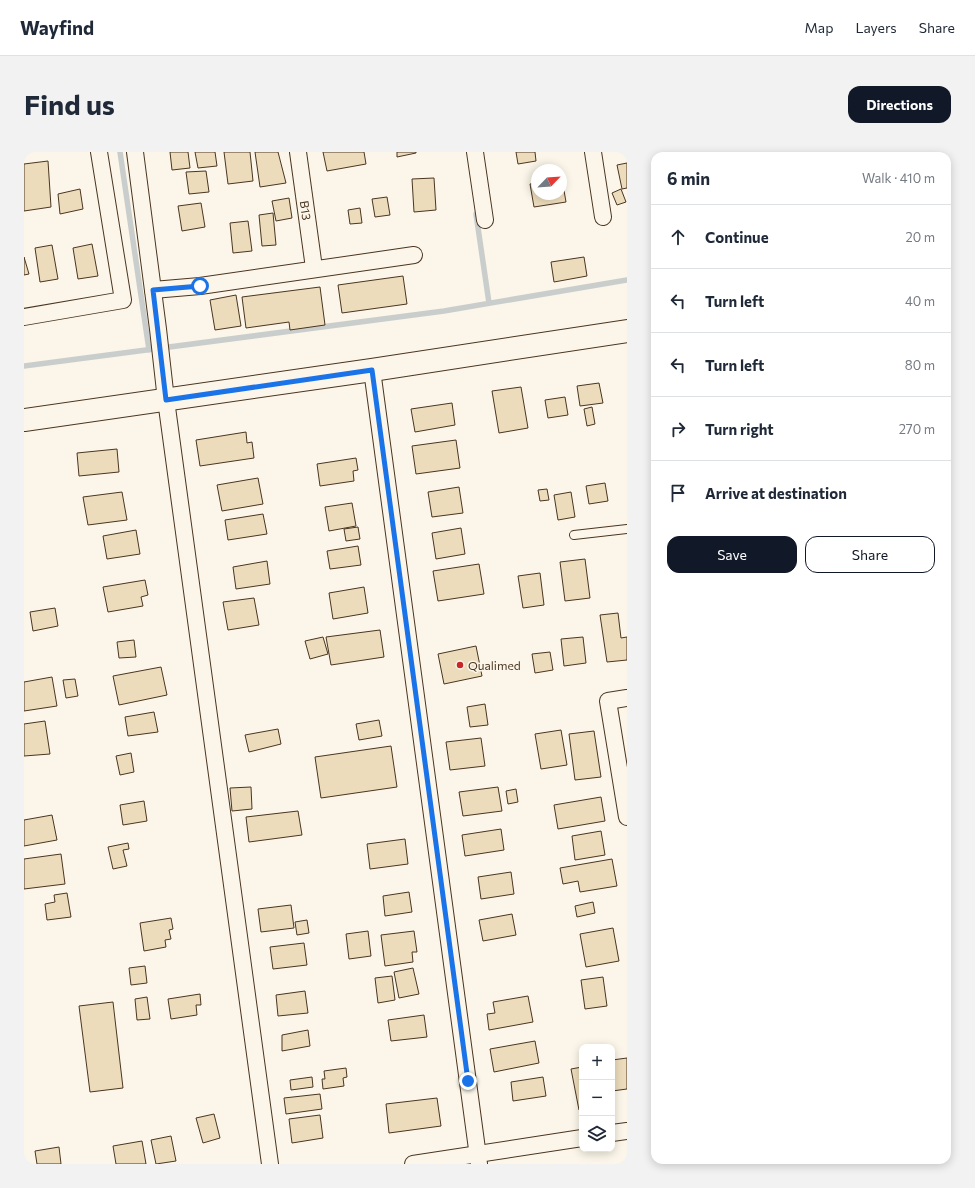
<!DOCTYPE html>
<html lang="en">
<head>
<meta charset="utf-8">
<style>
	:root { --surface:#fff; --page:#f2f2f3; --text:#1f2937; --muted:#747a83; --line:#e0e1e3; --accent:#111827 }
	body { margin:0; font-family:Commissioner,sans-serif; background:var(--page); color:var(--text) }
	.controls { position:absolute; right:12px; bottom:12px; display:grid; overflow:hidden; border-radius:8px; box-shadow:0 2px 10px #0003 }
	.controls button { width:36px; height:36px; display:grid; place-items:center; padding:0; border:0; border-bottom:1px solid var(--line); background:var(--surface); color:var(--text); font:20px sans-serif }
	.compass { position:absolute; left:507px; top:12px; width:36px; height:36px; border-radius:50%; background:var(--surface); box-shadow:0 2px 10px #0003; rotate:65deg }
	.stop { position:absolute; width:12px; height:12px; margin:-9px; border:3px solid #1a73e8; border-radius:50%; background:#fff }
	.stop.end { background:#1a73e8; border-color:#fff; box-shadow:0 1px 4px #0008 }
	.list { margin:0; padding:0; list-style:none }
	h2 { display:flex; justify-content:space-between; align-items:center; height:52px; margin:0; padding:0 16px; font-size:17px }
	h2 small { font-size:13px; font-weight:400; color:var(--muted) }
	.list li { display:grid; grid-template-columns:26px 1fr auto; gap:12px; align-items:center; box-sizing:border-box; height:64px; padding:0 16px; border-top:1px solid var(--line) }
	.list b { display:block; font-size:15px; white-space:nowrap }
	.list em { font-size:13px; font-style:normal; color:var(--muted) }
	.actions { display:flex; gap:8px; padding:12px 16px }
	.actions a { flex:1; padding:9px 0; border:1px solid var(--accent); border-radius:12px; text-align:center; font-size:14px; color:var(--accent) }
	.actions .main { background:var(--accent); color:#fff }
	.icon { flex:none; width:22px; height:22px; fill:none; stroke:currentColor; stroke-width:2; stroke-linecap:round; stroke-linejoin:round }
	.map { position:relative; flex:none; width:603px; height:1012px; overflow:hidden; border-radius:12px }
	header { display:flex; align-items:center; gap:24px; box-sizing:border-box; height:56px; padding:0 20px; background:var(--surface); border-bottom:1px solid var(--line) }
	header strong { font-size:19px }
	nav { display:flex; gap:22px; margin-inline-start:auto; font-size:14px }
	.intro { display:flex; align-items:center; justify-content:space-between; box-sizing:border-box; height:96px; padding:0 24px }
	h1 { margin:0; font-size:28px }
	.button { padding:10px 18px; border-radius:12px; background:var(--accent); color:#fff; font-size:14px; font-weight:700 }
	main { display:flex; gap:24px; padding:0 24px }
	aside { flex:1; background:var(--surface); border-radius:12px; box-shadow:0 2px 10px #0003 }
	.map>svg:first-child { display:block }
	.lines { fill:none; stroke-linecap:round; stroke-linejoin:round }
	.stream { stroke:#c9cecd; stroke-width:5.5 }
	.building { fill:#ecdcbc; stroke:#4a3520 }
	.lane-casing { stroke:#4a3520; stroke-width:10 }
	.street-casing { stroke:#4a3520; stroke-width:18 }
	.secondary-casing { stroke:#4a3520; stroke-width:24 }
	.lane { stroke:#fbf6e9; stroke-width:8 }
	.street { stroke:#fbf6e9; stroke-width:16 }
	.secondary { stroke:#fbf6e9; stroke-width:22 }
	.route { stroke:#1a73e8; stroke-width:5 }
	.poi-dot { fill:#c62828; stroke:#fbf6e9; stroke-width:1.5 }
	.labels { text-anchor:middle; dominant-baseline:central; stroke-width:3; stroke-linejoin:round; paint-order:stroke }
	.street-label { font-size:12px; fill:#4a3520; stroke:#fbf6e9 }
	.poi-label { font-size:12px; fill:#4a3520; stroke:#fbf6e9; text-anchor:start }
</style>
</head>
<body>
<header>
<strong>Wayfind</strong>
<nav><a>Map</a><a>Layers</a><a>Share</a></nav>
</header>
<div class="intro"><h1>Find us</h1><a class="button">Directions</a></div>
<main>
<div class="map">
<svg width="603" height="1012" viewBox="0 0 603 1012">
	<rect width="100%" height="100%" fill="#fbf6e9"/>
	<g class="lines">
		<path class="stream" d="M96,0l29,198
			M452,62l13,89
			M0,214l420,-55 183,-31"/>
	</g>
	<path class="building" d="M146,0h18l2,16 -18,2z
		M171,0h20l2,14 -19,2z
		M200,0h26l3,29 -25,3z
		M231,0h23l8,31 -26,4z
		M299,0h41l2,12 -39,7z
		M373,0h19v1l-19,4z
		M492,0h19l1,9 -18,3z
		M24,9l3,46 -27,4v-47z
		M603,11v25l-5,1 -5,-24z
		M182,19l3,21 -20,2 -3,-22z
		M410,26l2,32 -22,2 -2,-33z
		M537,27h1l4,23 -32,5 -4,-23 7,-1v11h24z
		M56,37l3,20 -23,5 -2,-20z
		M597,37l5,13 -9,3 -5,-12z
		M363,45l3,18 -15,2 -3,-18z
		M265,46l3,20 -16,3 -4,-20z
		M177,51l4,24 -23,4 -4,-25z
		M336,56l2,15 -12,1 -2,-14z
		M249,61l3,32 -14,1 -3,-31z
		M224,69l4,30 -19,2 -3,-30z
		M68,92l6,32 -20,3 -5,-31z
		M28,93l6,34 -18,3 -5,-34z
		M0,105l5,17 -5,1z
		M560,105l3,19 -33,6 -3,-20z
		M379,124l4,28 -65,9 -4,-28z
		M296,135l5,38 -35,5 -1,-8 -43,6 -4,-31z
		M212,143l5,31 -26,4 -5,-30z
		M575,231l4,20 -23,3 -3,-20z
		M497,235l7,41 -29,5 -7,-42z
		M541,245l3,18 -20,3 -3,-18z
		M428,251l3,22 -40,7 -4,-23z
		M568,255l3,17 -8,2 -3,-17z
		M222,280l1,11 5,-1 2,16 -54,8 -4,-26z
		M432,288l4,28 -44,6 -4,-28z
		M93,297l2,23 -40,4 -2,-23z
		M332,306l2,12 -5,1 1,10 -34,5 -3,-22z
		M234,326l5,26 -41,7 -5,-26z
		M581,331l3,18 -19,3 -3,-18z
		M435,335l4,26 -31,4 -4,-25z
		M523,337l2,11 -9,1 -2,-11z
		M98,340l5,28 -39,5 -5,-28z
		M547,340l4,25 -17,3 -4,-25z
		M328,351l4,23 -27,5 -4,-24z
		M239,362l4,20 -39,6 -3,-20z
		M334,375l2,12 -14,2 -2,-12z
		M437,376l4,26 -29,5 -4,-26z
		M112,378l4,24 -33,5 -4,-23z
		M334,394l3,19 -31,4 -3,-18z
		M561,407l5,39 -25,3 -5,-39z
		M243,409l3,23 -34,5 -3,-22z
		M455,412l5,30 -46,7 -5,-30z
		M516,421l4,32 -21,3 -5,-32z
		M121,428l3,15 -7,2 2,9 -35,6 -5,-25z
		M340,435l4,26 -35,6 -4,-26z
		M230,446l5,27 -31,5 -5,-28z
		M31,456l3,18 -25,5 -3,-19z
		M594,461l3,25 6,-1v23l-20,2 -7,-47z
		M356,478l4,27 -53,8 -5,-28z
		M299,485l5,17 -18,5 -5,-18z
		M559,485l3,26 -22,3 -3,-27z
		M110,488l2,17 -17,1 -2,-16z
		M452,494l6,30 -38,8 -6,-30z
		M526,500l3,18 -18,3 -3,-19z
		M137,515l6,28 -48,10 -6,-29z
		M28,525l5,29 -33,5v-29z
		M51,527l3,17 -12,2 -3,-18z
		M461,552l3,21 -18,2 -3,-20z
		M130,560l4,20 -30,4 -3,-19z
		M355,568l3,16 -23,4 -3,-16z
		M21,569l5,33 -26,2v-32z
		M254,577l3,15 -32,8 -4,-17z
		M537,578l6,35 -26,4 -6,-35z
		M570,579l7,46 -26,3 -6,-46z
		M457,586l4,28 -35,4 -4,-28z
		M367,594l6,41 -76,11 -6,-41z
		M107,601l3,19 -14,3 -4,-19z
		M227,635l1,22 -20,2 -2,-23z
		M474,635l4,24 -39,5 -4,-24z
		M492,637l2,13 -10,2 -2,-13z
		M577,645l4,24 -47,8 -4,-24z
		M120,649l3,20 -24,4 -3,-20z
		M274,659l4,24 -53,7 -3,-25z
		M28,663l5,25 -33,6v-26z
		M477,677l3,21 -39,6 -3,-21z
		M577,679l4,24 -30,5 -3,-24z
		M381,687l3,25 -38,5 -3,-25z
		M104,691l1,6 -6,1 4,16 -14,3 -5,-22z
		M37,702l4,30 -41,5v-30z
		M588,707l5,27 -37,6 -2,-11 -15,3 -3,-16z
		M487,720l3,22 -33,5 -3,-22z
		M385,740l3,20 -27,4 -2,-20z
		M43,741l4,24 -24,3 -2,-16 10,-2 -1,-7z
		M569,750l2,11 -18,4 -2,-11z
		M267,753l3,23 -33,4 -3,-23z
		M488,762l4,21 -33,6 -4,-21z
		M147,766l2,11 -4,1 2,9 -6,1 1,7 -22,4 -4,-28z
		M283,768l2,13 -12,2 -2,-13z
		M589,776l6,33 -33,6 -6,-33z
		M344,779l3,25 -22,3 -3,-25z
		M390,779l3,21h-5l1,10 -28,4 -4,-31z
		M280,791l3,22 -34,4 -3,-22z
		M121,814l2,17 -16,2 -2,-17z
		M389,816l6,26 -20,4 -5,-26z
		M368,824l3,24 -17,3 -3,-25z
		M579,825l4,29 -22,3 -4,-29z
		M281,839l3,22 -30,3 -2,-21z
		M176,842l1,11h-5l1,10 -26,4 -3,-20z
		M504,844l5,26 -44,8 -2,-16 8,-1 -2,-11z
		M123,845l3,22 -13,1 -2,-21z
		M89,850l10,86 -33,4 -11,-86z
		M400,863l3,22 -36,4 -3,-21z
		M284,878l2,16 -28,5v-16z
		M511,889l4,22 -45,9 -4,-23z
		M603,906v31l-15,2v-31z
		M558,915v42l-3,1 -8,-41z
		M322,916l1,9 -4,1 1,8 -21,3 -1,-10h3l-1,-8z
		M288,925l1,10 -22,3 -1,-10z
		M519,925l3,19 -33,5 -2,-19z
		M296,942l2,15 -36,5 -2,-16z
		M413,946l4,28 -52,7 -3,-29z
		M190,962l6,24 -17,5 -7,-25z
		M296,963l3,23 -31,5 -3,-24z
		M147,984l5,25 -20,3 -5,-24z
		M118,989l4,23h-30l-3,-18z
		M35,995l2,17h-24l-2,-13z"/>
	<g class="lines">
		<defs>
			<path id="lane" d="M550,383l53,-6"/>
			<g id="street">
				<path d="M111,0l23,177 8,71 104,764"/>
				<path id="s1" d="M274,0l16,116"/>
				<path d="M451,0l10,68"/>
				<path d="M569,0l10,65"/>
				<path d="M129,138l47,-4 214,-31"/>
				<path d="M0,165l99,-17 -24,-148"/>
				<path d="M348,218l107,794"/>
				<path d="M603,546l-19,3 19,116"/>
				<path d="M588,981l15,-2"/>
				<path d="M389,1012l169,-26"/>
			</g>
			<path id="secondary" d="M0,268l348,-50 255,-39"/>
		</defs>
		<use href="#lane" class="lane-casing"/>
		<use href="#street" class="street-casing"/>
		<use href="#secondary" class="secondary-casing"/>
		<use href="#lane" class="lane"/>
		<use href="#street" class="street"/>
		<use href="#secondary" class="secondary"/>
	</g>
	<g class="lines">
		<path class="route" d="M176,134l-47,4 13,110 206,-30 96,711"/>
	</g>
	<circle class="poi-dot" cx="436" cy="513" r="4"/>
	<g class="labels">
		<g class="street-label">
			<text stroke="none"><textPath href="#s1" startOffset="59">B13</textPath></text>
		</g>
		<g class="poi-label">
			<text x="444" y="513">Qualimed</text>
		</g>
	</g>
</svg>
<div class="controls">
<button>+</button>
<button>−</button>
<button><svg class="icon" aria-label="layers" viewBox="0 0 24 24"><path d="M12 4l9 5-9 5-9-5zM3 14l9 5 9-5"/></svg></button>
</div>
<svg class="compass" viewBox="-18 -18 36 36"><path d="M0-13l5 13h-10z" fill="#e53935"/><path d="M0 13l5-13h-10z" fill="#747a83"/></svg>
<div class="stop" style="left:176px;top:134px"></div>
<div class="stop end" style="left:444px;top:929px"></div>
</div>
<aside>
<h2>6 min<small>Walk · 410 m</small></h2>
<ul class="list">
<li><svg class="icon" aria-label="ahead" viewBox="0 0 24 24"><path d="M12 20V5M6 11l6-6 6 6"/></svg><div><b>Continue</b></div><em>20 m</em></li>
<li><svg class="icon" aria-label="left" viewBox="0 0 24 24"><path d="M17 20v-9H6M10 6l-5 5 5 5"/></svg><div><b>Turn left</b></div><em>40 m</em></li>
<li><svg class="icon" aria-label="left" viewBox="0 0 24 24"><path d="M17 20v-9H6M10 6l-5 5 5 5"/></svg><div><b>Turn left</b></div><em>80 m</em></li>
<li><svg class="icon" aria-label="right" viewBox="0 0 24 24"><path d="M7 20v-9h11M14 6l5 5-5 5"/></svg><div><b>Turn right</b></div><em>270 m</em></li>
<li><svg class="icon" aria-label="arrive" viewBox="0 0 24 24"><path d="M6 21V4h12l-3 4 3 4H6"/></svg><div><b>Arrive at destination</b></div></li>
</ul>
<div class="actions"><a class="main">Save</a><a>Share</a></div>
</aside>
</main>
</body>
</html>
